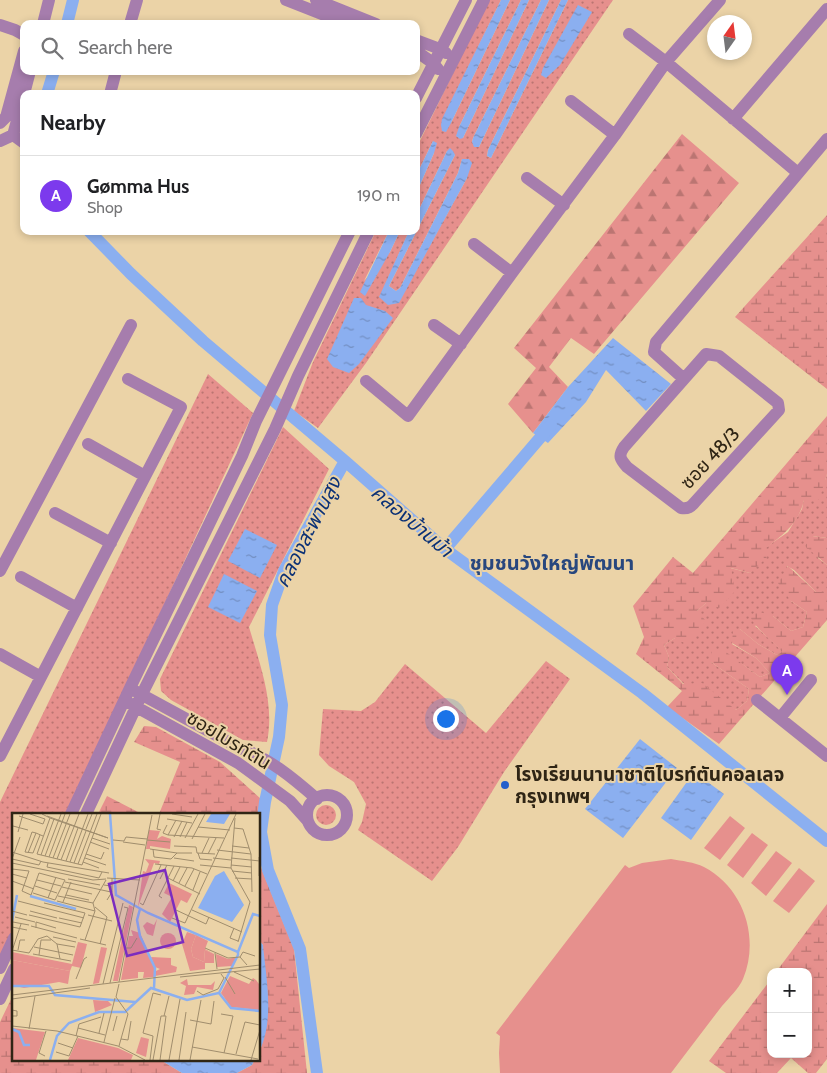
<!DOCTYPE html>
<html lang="en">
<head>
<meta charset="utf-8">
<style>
	:root { --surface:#fff; --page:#f2f2f2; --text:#202124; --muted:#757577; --line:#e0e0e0; --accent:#7c3aed }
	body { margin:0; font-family:Cabin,"Noto Sans Thai",sans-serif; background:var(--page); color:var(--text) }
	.controls { position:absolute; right:15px; bottom:15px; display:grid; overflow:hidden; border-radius:10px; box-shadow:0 2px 8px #0003 }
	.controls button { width:45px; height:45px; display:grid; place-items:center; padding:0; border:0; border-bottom:1px solid var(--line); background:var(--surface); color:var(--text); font:25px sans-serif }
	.compass { position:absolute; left:707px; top:15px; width:45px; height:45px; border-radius:50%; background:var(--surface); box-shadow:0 2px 8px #0003; rotate:14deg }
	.you { position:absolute; left:445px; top:718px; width:18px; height:18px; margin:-12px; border:4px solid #fff; border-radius:50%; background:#1a73e8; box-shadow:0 0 0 8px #1a73e833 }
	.badge { display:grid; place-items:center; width:32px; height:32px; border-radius:50%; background:var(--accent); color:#fff; font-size:16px; font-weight:700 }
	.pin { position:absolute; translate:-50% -41px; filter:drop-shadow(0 1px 2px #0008) }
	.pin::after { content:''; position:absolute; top:26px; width:18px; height:15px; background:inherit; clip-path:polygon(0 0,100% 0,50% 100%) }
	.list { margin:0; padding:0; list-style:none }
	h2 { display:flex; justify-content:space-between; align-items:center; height:65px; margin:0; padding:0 20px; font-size:21px }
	h2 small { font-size:16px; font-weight:400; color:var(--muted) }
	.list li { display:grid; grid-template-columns:32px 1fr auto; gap:15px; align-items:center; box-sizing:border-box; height:80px; padding:0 20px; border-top:1px solid var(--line) }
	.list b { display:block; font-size:19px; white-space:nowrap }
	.list p { margin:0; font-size:16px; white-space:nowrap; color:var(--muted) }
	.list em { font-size:16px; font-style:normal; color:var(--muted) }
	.icon { flex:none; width:28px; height:28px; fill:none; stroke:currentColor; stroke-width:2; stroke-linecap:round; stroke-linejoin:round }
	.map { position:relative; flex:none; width:827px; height:1073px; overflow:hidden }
	.search { position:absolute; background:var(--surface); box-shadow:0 2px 8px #0003; left:20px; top:20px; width:400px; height:55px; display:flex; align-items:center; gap:12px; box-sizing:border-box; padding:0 18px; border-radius:10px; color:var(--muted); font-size:19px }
	.panel { position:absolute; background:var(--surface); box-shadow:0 2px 8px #0003; left:20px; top:90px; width:400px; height:145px; border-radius:10px }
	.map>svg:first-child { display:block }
	.grass { fill:url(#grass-dots) }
	.forest { fill:url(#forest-firs) }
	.wetland { fill:url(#wetland-marsh) }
	.pitch { fill:#e6908d }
	.water { fill:url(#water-ripples) }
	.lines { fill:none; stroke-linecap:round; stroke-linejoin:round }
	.canal { stroke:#8baff0; stroke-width:12 }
	.minor { stroke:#a67dad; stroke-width:12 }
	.poi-dot { fill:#245fcb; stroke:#ebd3a7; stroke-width:2 }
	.labels { text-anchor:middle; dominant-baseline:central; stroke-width:4; stroke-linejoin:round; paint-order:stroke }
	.street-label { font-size:19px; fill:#2f2515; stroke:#ebd3a7 }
	.poi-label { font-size:19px; font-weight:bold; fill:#2f2515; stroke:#ebd3a7; text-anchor:start }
	.water-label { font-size:20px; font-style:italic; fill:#0b3176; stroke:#ebd3a7 }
	.neighbourhood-label { font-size:20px; font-weight:bold; fill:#28477e; stroke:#ebd3a7 }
	.inset-river { fill:none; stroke:#8baff0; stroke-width:2.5 }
	.inset-road { fill:none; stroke:#a08d6d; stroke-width:1 }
	.view { fill:#7b2cbf; fill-opacity:0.15; stroke:#7b2cbf; stroke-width:2.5 }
	.inset-edge { fill:none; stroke:#2f2515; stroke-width:2.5 }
</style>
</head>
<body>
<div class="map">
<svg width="827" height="1073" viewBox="0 0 827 1073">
	<defs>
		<pattern id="grass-dots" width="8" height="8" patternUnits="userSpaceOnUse" patternTransform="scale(1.25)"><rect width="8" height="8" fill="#e6908d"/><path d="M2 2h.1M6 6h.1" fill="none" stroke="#bb7572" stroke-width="1.8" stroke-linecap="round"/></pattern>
		<pattern id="forest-firs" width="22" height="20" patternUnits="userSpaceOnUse" patternTransform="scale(1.25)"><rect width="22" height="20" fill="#e6908d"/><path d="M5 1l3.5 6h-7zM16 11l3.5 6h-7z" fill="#bb7572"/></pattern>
		<pattern id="wetland-marsh" width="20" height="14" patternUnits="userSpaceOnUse" patternTransform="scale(1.25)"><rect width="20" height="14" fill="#e6908d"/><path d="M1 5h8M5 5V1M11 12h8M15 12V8" fill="none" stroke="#bb7572"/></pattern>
		<pattern id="water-ripples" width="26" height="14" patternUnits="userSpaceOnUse" patternTransform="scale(1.25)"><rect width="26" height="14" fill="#8baff0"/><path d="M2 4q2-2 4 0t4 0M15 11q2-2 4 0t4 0" fill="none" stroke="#728ec1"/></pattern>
	</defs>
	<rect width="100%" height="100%" fill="#ebd3a7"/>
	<path class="grass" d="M489,0h12l-58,119 8,4 59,-123h11l-62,127 4,11 66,-138h12l-68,138 -1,4 7,5 70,-147h12l-73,150 -1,6 4,2 77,-158h45l-247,363 -48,65 -24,-17 19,-49 63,-131h13l-25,50 26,-29 10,-21h9l-29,66 18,6 69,-125 -5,-19 -4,14 -58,115 -4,3 -7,-5 66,-131 -8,-4 -31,65v-22l18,-41 -1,-12 -17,35v-27z
		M208,374l45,39 -186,401h-53v116l-14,30v-158z
		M283,427l46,42 -80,158c11,38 26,76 18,115l-24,-2 -72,-40 -10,-9 -1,-12z
		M827,474v64l-14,-2 5,22 9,7v27h-11l-22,-22 -7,-4 4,35 16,11 -4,15 -12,4 -18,-15 -18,10 18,16 10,10 -6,3 -19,-11 -18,-15 -8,15 24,14 14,15 -10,4 -18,-13 -31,-2 38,27 -2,12 -11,9 -52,-26 -17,-17 2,-10 -5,-12 11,-7 22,-27 9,-8 24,-35 20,5 15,-25 23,-16 14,-23 2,-10 21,-19z
		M546,661l24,18 -66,93 -46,75 -26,34 -74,-51 4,-8 4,-18 -12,-22 -25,-16 -10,-11 4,-46 38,2 14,-9 30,-38 81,69z
		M316 815a10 10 0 1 1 20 0a10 10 0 1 1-20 0Z"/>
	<path class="forest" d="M682,134l57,49 -145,171 -23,-16 -22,29 19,20 -35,46 -25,-29 28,-36 -22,-20z"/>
	<path class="wetland" d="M827,215v174l-92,-72z
		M827,416v58l-8,26h-15c-5,23 -20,34 -38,48v10l-16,15 -19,-5 4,23 -15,17 -14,-5 -9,8 9,10 -20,23 -11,-6 -11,7 5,12 -2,10 16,17 19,-1 34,27 11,-9 2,-12 -38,-27 1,-12 10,-1 38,28 10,-4 -14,-15 -24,-15 1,-12 7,-2 18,15 19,11 5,-3c-10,-12 -24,-21 -32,-35l6,-6 17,5 18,15 12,-4 4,-15 -16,-11 -13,-18 10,-17 28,26h11v28l-108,124 -52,-37 15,-16 -46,-37 8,-17 -11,-31 40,-49 20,16z
		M812,536l15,2v27l-22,-19z
		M144,726l12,1 64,35 41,37 -2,23v-8h-100l21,-52 -46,-20z
		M107,796l35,18h-44z
		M259,856l1,9 34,84 13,124h-70l15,-8 3,-6h4v-7l3,-7 1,-100 -4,-5z
		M827,904v155l-11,14h-8l-17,-15 -14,15h-51l-17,-12 62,-82v75h37v-82h-32z
		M14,993v66h145l23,14h-182v-51z"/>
	<path class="pitch" d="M730,816l15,12 -25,32 -16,-12z
		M752,833l16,12 -25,33 -16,-13z
		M776,851l16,12 -26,33 -15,-13z
		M671,859c11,2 23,3 33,8 40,21 56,71 39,112 -4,9 -14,19 -21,27 -17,22 -34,45 -51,67h-171l-1,-20 1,-17 -4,-3 129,-168 4,3 13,-5z
		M799,868l16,13 -26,32 -16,-12z"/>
	<path class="water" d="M501,0h9l-59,123 -5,9 -4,-1 -1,-6 1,-6z
		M521,0h8l-66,138 -3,1 -4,-3 3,-9z
		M541,0h8l-70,147h-5l-2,-5 1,-4z
		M561,0h7l-77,158 -4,-2 1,-6z
		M578,5l14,7 -32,53 -14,13 -5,-3 2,-7z
		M433,141l4,2 -3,10 -18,41v-18z
		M450,148l3,3 2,4 -66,131 7,5 4,-3 58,-115 4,-14h7l3,4 -5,15 -68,125 -11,2 -9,-8 30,-66h7v-15l31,-65z
		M389,231h11l-10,21 -25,44 -5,-4z
		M354,298h7l5,7 19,6 8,7 -34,46 -10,9 -16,-6 -6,-8z
		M613,338l58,46 -25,27 -40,-41 -20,32 -38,41 -15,-10 35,-46z
		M245,529l32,16 -17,33 -32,-17z
		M224,574l33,17 -17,32 -32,-16z
		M640,739l37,29 -54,70 -38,-29z
		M694,772l30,22 -33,46 -30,-22z
		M259,940l4,5c3,33 12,75 -4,107z
		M159,1059h96l-3,6 -15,8h-55z"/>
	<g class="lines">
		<path class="canal" d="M67,24l6,-24
			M47,94l7,-23
			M89,231l42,43 72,67 142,120 100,88 197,144 185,148
			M445,549l106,-124
			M317,1073l-17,-124 -32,-79 -7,-38 4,-30 14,-65 3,-32 -12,-70 2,-30 12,-34 61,-110"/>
		<path class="minor" d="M286,0l61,24
			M316,0l60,24
			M43,24l6,-24
			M130,24l7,-24
			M0,25l15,5 9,5
			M629,34l37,28 132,111
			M416,40l24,9 6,4
			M416,51l17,12 5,6
			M24,94l6,-23
			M110,94l6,-23
			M416,98l50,-98
			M571,101l44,34
			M733,119l94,-110
			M0,123l6,-6 18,-66
			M416,134l68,-134
			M13,135l11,8
			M0,141l13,-6 11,-40
			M527,178l37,27
			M474,244l38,29
			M434,325l27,19
			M706,354l13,2 5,4 54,43 1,7 -84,92c-4,5 -7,7 -14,6l-54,-41c-7,-8 -9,-11 -3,-20z
			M684,379l-30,-27 2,-10 171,-203
			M366,381l42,35 104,-143 103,-138 51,-73 54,-62
			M88,444l57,32
			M55,513l56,30
			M0,571l131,-246
			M21,577l56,31
			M0,654l41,23
			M135,691l105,57c29,10 53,30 77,51
			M757,700l70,56
			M129,703l109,60 52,38 17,19
			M780,718l31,-38
			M0,756l181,-349 -53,-28
			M307 815a20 20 0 1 1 40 0a20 20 0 1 1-40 0Z
			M71,814l59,-126 112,-232 14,-35 94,-190
			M86,814l56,-120 133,-265 23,-53 71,-145
			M0,968l14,-30
			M0,999l14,-30"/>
	</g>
	<circle class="poi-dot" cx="505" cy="785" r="5"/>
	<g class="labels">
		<g class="street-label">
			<text transform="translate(710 458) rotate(-47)">ซอย 48/3</text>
			<text transform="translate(229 740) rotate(31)">ซอยไบรท์ตัน</text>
		</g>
		<g class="poi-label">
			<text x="515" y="774">โรงเรียนนานาชาติไบรท์ตันคอลเลจ<tspan x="515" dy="22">กรุงเทพฯ</tspan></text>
		</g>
		<g class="water-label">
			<text transform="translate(412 521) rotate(40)">คลองบ้านม้า</text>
			<text transform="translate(308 532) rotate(-63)">คลองสะพานสูง</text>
		</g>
		<g class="neighbourhood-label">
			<text x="552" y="563">ชุมชนวังใหญ่พัฒนา</text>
		</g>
	</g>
	<g transform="translate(12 813)">
		<rect width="248" height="248" fill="#ebd3a7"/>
		<path d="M133,46l15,2 -1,3 -5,-1 -16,44 5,-36 3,1 3,-8zM117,92l4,2 -15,74h-5zM145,106l-4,17 -6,-2 -4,-8 4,-4 7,3zM175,119l9,3 -5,14 2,8 11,5 1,-12 9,4v9h-9v6l-15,2 -8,-27zM204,141l12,5 9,-2 -5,9 -15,1zM0,147l58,11 -2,13 -9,-2 -35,6 -12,-3zM175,166l1,6h23l4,-4 -2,9 -16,-3 -3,7 -10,1 2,-9 -6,-3zM81,187l15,1 4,4 -17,7zM0,215l33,4 -9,28h-24zM129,224l8,2 -3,18 -10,-4zM66,225l40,10 15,7 -2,5h-63z" fill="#e6908d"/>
		<path d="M137,17l11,1 -3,8 5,-3 9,3 -1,10 -20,-3v3h-4zM157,70l23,11 -5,9 -6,-3 -11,22 -8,-8 10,-17 -8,-4zM119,117l9,3 14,33v11l-11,1 1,-6h-6v6l-17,2 8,-44h4zM184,122l12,6 -3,8 9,5 -9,-4 -1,12 -11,-5 -2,-8zM66,129l9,2 -6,24 -9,-2 -2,5 -58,-11v-8l60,12zM89,134l6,1 -8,35 -6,1zM139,144l20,1v7l6,2 -1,5 -21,4 1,-5 4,-2 -5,-2zM218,163l19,8 4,-6 3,2 3,4v26l-28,-3 -10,-14z" fill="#e6908d"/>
		<path d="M148 128a8 8 0 1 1 16 0a8 8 0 1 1-16 0Z" fill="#e6908d"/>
		<path d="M199,1h19l-6,10 -18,-2zM212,58l20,34 -12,17 -34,-14 17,-32z" fill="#8baff0"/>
		<path class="inset-river" d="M18,83l46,13M128,96l-3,11 3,16 15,32 -1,20M0,108l5,-26M226,139l15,-38 7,2M0,173h37l6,9 80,7M207,180l12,15 29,3M0,216l7,3 5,13h6M38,247l7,-24 12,-13 30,-11h26l26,-24 36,12 32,-7 19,-38v-3l-90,-39 -32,-18 -6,-81"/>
		<path class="inset-road" d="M30,1l8,4 58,20 -61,-22M148,1l-3,15 4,1M160,1l20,3M7,3l24,8 2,-5 -15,-5M38,5l-13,36 45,11 19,-51M223,5l-4,50 19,34 -12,40M155,6l25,4M155,12l-4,8 5,2 56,3M1,13l15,4M186,14l32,3M222,15l9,1 8,25 1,38M74,16l6,-15M6,19l5,-18M28,22l-7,18 -8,-1 7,-20 4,1 7,3M156,22l8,-15M162,24l8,-16M168,24l7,-15M80,25l18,6M173,25l13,-24M180,26l13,-25M101,27l11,1 2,-4 21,2M135,27l23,2M78,29l19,7M111,29l22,3M162,33l22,1 1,6 18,1M220,33l17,2M138,36l27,4M141,36l1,8 17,2 6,-6h15M205,37l34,4M0,39l31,10 66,11M16,40l8,-20M186,40l2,6 12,1M190,40l7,-15M74,41l15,5 3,-7M196,41l8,-16M29,42l13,-36M33,43l16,-42M37,44l16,-43M41,45l17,-44M73,45l21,7M162,45l20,3M201,45l18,2M219,45l29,3M0,46l27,6 2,-4M0,46l8,-22M45,46l13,-34M49,47l18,-46M54,48l12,-33M58,49l18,-48M71,49l16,6M0,50l81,17 13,-1M36,50l-1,4 52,11 3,-6M62,50l12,-32M66,51l19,-50M143,51l37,4 15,6M188,52l31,3M219,52l21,2M0,56l17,2 -7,20 9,4 8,-22 26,7 -10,20 -22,-7M220,58l20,2M0,61l15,4M247,63v-19M95,65l33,2M156,65l32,16M223,65l17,1M56,66l32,6M148,66l7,-14M25,67l24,6M0,68l22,8M161,68l7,-14M53,69l46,10v-6l-7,-1M167,70l8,-15M23,73l22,7M173,73l9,-17M50,74l30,7M181,77l7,-18M54,82l23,5M46,83l35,7 13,-23M36,85l8,-21M150,85l-3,-2 15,-30M95,87l5,-8v-14M6,88l66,17M45,88l38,10M51,89l8,-20M128,90l3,2 18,-40M83,94l12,10 -7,27M164,97l30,14 3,-7M180,97l50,22M0,98l15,4M18,98l27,7M17,102l51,12 5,-14 -41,-10M76,102l24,6M3,104l20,5M47,105l23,5M160,105l13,5 51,-109M1,109l16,3M19,113l46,12M0,114l15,3M24,115v-6l20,6M222,115l-4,10 8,3M41,124l23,5M68,126l26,6M73,127l10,-29 -2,-8M45,131l18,3M22,134l39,8M114,135h5l6,-10M193,135l23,10 12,-1 7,8M0,137l17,3 9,-14 9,-3 10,8 3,15M6,137l2,-10h5M0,138l9,-27M203,140l2,16M21,141l38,7M27,142l2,-15h10M228,144l3,-5 12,4M222,159l20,9M168,164l80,-8M213,164l10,17M64,166l8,-20 3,-2M107,169l33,-167M98,170l18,-75 -4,-1M91,171l20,-81M107,171l-3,13 12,17 -9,32M185,178l6,4 15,-6 6,-11 -3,-4M0,182l248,-30M0,186l78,-11M0,197l5,1v5h-5M209,201l12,2 -9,37M152,203l5,-20M178,207l21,4 3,-23M0,213l45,5 61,15 27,14M66,215l27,7M17,216l6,-33M101,218l4,-15M87,220l5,-20M64,223l3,-12 22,-7M109,226l7,1 3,-19M92,229l11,-44M46,230l15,5M180,234l66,12M44,239l13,4 9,-20M224,241l9,-32 15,3M33,243l-6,-3 7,-22M138,247l3,-24 -10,-3 10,-40 8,2M141,247l8,-44h5l-6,44M157,247l11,-61M167,247l7,-48M178,247l11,-60M239,247l9,-30"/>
		<path class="view" d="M153,57l18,72 -56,14 -18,-72z"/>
		<rect width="248" height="248" class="inset-edge"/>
	</g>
</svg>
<div class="controls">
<button>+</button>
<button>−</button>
</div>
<svg class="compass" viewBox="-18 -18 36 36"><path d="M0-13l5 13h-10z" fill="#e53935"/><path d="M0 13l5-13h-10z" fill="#757577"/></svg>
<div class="you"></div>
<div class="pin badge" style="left:787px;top:695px">A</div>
<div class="search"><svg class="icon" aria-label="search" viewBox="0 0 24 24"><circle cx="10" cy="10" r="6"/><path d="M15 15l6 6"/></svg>Search here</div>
<section class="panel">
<h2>Nearby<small></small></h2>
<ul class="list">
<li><span class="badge">A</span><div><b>Gømma Hus</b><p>Shop</p></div><em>190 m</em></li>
</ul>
</section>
</div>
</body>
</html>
